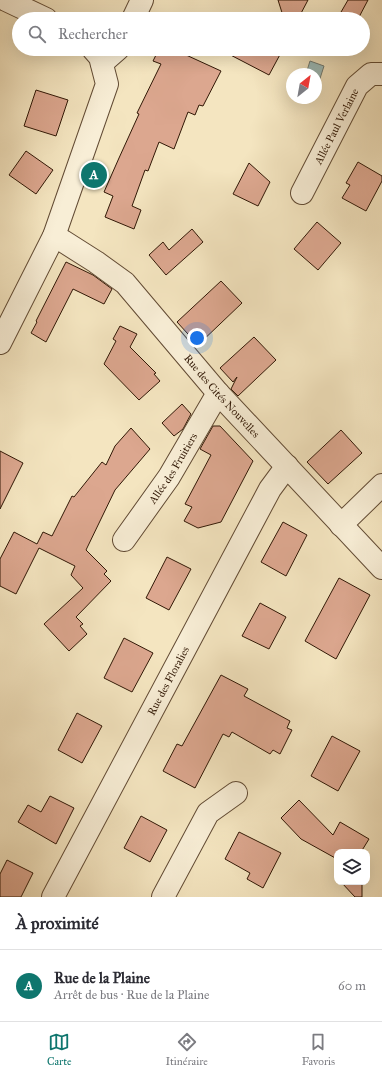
<!DOCTYPE html>
<html lang="fr">
<head>
<meta charset="utf-8">
<style>
	:root { --surface:#fff; --page:#f2f2f3; --text:#2b2b33; --muted:#7c7c81; --line:#e1e1e2; --accent:#0f766e }
	body { margin:0; font-family:"IM FELL Great Primer",serif; background:var(--page); color:var(--text) }
	.controls { position:absolute; right:12px; bottom:12px; display:grid; overflow:hidden; border-radius:8px; box-shadow:0 4px 16px #0002 }
	.controls button { width:36px; height:36px; display:grid; place-items:center; padding:0; border:0; border-bottom:1px solid var(--line); background:var(--surface); color:var(--text); font:20px sans-serif }
	.compass { position:absolute; left:286px; top:68px; width:36px; height:36px; border-radius:50%; background:var(--surface); box-shadow:0 4px 16px #0002; rotate:31deg }
	.you { position:absolute; left:197px; top:338px; width:14px; height:14px; margin:-10px; border:3px solid #fff; border-radius:50%; background:#1a73e8; box-shadow:0 0 0 6px #1a73e833 }
	.badge { display:grid; place-items:center; width:26px; height:26px; border-radius:50%; background:var(--accent); color:#fff; font-size:13px; font-weight:700 }
	.pin { position:absolute; translate:-50% -50%; border:2px solid #fff; box-shadow:0 1px 4px #0006 }
	.list { margin:0; padding:0; list-style:none }
	h2 { display:flex; justify-content:space-between; align-items:center; height:52px; margin:0; padding:0 16px; font-size:17px }
	h2 small { font-size:13px; font-weight:400; color:var(--muted) }
	.list li { display:grid; grid-template-columns:26px 1fr auto; gap:12px; align-items:center; box-sizing:border-box; height:72px; padding:0 16px; border-top:1px solid var(--line) }
	.list b { display:block; font-size:15px; white-space:nowrap }
	.list p { margin:0; font-size:13px; white-space:nowrap; color:var(--muted) }
	.list em { font-size:13px; font-style:normal; color:var(--muted) }
	.icon { flex:none; width:22px; height:22px; fill:none; stroke:currentColor; stroke-width:2; stroke-linecap:round; stroke-linejoin:round }
	.map { position:relative; flex:none; width:382px; height:897px; overflow:hidden }
	.search { position:absolute; background:var(--surface); box-shadow:0 4px 16px #0002; left:12px; right:12px; top:12px; height:44px; display:flex; align-items:center; gap:10px; box-sizing:border-box; padding:0 14px; border-radius:22px; color:var(--muted); font-size:15px }
	.sheet { height:124px; background:var(--surface) }
	nav { display:flex; justify-content:space-around; align-items:center; box-sizing:border-box; height:56px; border-top:1px solid var(--line); background:var(--surface); font-size:11px; color:var(--muted) }
	nav a { display:grid; justify-items:center; gap:2px }
	nav .on { color:var(--accent) }
	.map>svg:first-child { display:block }
	.water { fill:#9ebdba; stroke:#727b72 }
	.building { fill:#dca78f; stroke:#311806 }
	.lines { fill:none; stroke-linecap:round; stroke-linejoin:round }
	.minor-casing { stroke:#624b34; stroke-width:24 }
	.minor { stroke:#f8eed6; stroke-width:22 }
	.labels { text-anchor:middle; dominant-baseline:central; stroke-width:3; stroke-linejoin:round; paint-order:stroke }
	.street-label { font-size:11px; fill:#311806; stroke:#f8eed6 }
</style>
</head>
<body>
<div class="map">
<svg width="382" height="897" viewBox="0 0 382 897">
	<rect width="100%" height="100%" fill="#f4e5c0"/>
	<filter id="stains"><feTurbulence type="fractalNoise" baseFrequency=".005" numOctaves="4"/><feColorMatrix values="0 0 0 0 .2 0 0 0 0 .09 0 0 0 0 .02 0 0 0 .5 -.17"/></filter>
	<radialGradient id="worn" r=".72"><stop offset=".6" stop-color="#630" stop-opacity="0"/><stop offset="1" stop-color="#630" stop-opacity=".3"/></radialGradient>
	<path class="water" d="M310,61l14,5 -8,25v-17h-10z"/>
	<path class="building" d="M278,0h30l-10,19h-14z
		M348,0h20l-10,19h-21z
		M159,49h14l48,22 -18,35 -4,-1 -4,10 -7,-3 -14,37 -15,-7 -11,29 -3,-1 -13,36 9,4 -7,19 -29,-12 8,-21 -9,-4 15,-34 20,-44 -2,-1 24,-49 -8,-3z
		M219,49h64l-14,26z
		M36,90l32,10 -12,36 -32,-10z
		M26,151l27,19 -17,24 -27,-19z
		M358,162l24,14v5l-16,30 -24,-13 8,-13 -4,-2z
		M249,163l21,19 -12,24 -25,-12z
		M317,222l24,21 -23,27 -24,-21z
		M192,229l11,13 -37,33 -17,-20 14,-13 6,8z
		M66,262l27,13 19,14 -8,15 -31,-15 -27,53 -15,-9 6,-11 -1,-1z
		M221,281l21,22 -44,42 -21,-23z
		M120,326l17,8 -7,13 26,26 -2,1 6,7 -21,19 -35,-36 12,-23 -3,-2z
		M254,337l22,23 -38,36 -7,-7 6,-12 -4,5 -13,-14z
		M182,404l9,10 -8,15 -9,7 -12,-13z
		M213,426h7l33,35 -32,61 -23,6 -14,-7 8,-14 -7,-3 26,-49 -11,-6z
		M131,428l19,21 -35,41 -29,60 21,21 -3,3 7,7 -35,36 7,7 -3,2 7,8 -18,17 -25,-27 39,-36 -12,-13 4,-9 -36,-18 -23,46 -16,-8v-27l14,-27 23,12 6,-12 9,4 20,-40 2,1 28,-35 4,3 9,-19z
		M341,430l21,23 -34,31 -21,-22z
		M0,451l23,12 -23,46z
		M283,522l24,13 -21,41 -25,-14z
		M167,557l24,12 -22,41 -23,-12z
		M339,578l31,17 -34,64 -31,-18z
		M260,603l26,14 -17,32 -27,-13z
		M124,638l29,15 -21,39 -28,-14z
		M221,675l27,14 -4,7 46,25 -3,7 5,2 -12,24 -7,-4 -3,4 -38,-22 -3,5 -6,-3 -28,54 -32,-17 14,-27 5,2z
		M77,713l25,13 -20,37 -24,-13z
		M332,736l28,15 -22,40 -27,-15z
		M50,796l24,12 -18,36 -38,-22 10,-17 13,7z
		M299,800l34,35 7,-13 29,17 -8,13h-24v7l-36,-20 -20,-21z
		M141,816l26,14 -17,32 -26,-14z
		M239,832l42,21 -18,35 -16,-9 3,-6 -25,-14z
		M7,860l26,13 -12,24h-21v-23z
		M341,882h21v15h-7z"/>
	<g class="lines">
		<defs>
			<g id="minor">
				<path d="M6,0l40,19"/>
				<path d="M133,19l9,-19"/>
				<path d="M102,63l16,-14"/>
				<path id="s1" d="M302,193l55,-107 14,-12h11"/>
				<path id="s2" d="M54,236l9,5 33,21 29,21 93,110 164,175"/>
				<path d="M0,343l54,-107 53,-152 -7,-27 -7,-8"/>
				<path d="M341,525l41,-40"/>
				<path id="s3" d="M124,540l45,-63 49,-84"/>
				<path id="s4" d="M53,897l217,-408 17,-23"/>
				<path d="M163,897l45,-84 28,-20"/>
			</g>
		</defs>
		<use href="#minor" class="minor-casing"/>
		<use href="#minor" class="minor"/>
	</g>
	<g class="labels">
		<g class="street-label">
			<text stroke="none"><textPath href="#s1" startOffset="75">Allée Paul Verlaine</textPath></text>
			<text stroke="none"><textPath href="#s2" startOffset="234">Rue des Cités Nouvelles</textPath></text>
			<text stroke="none"><textPath href="#s3" startOffset="87">Allée des Fruitiers</textPath></text>
			<text stroke="none"><textPath href="#s4" startOffset="245">Rue des Floralies</textPath></text>
		</g>
	</g>
	<rect width="100%" height="100%" filter="url(#stains)"/>
	<rect width="100%" height="100%" fill="url(#worn)"/>
</svg>
<div class="controls">
<button><svg class="icon" aria-label="layers" viewBox="0 0 24 24"><path d="M12 4l9 5-9 5-9-5zM3 14l9 5 9-5"/></svg></button>
</div>
<svg class="compass" viewBox="-18 -18 36 36"><path d="M0-13l5 13h-10z" fill="#e53935"/><path d="M0 13l5-13h-10z" fill="#7c7c81"/></svg>
<div class="you"></div>
<div class="pin badge" style="left:94px;top:175px">A</div>
<div class="search"><svg class="icon" aria-label="search" viewBox="0 0 24 24"><circle cx="10" cy="10" r="6"/><path d="M15 15l6 6"/></svg>Rechercher</div>
</div>
<section class="sheet">
<h2>À proximité<small></small></h2>
<ul class="list">
<li><span class="badge">A</span><div><b>Rue de la Plaine</b><p>Arrêt de bus · Rue de la Plaine</p></div><em>60 m</em></li>
</ul>
</section>
<nav>
<a class="on"><svg class="icon" aria-label="map" viewBox="0 0 24 24"><path d="M3 6l6-2 6 2 6-2v14l-6 2-6-2-6 2zM9 4v14M15 6v14"/></svg>Carte</a>
<a><svg class="icon" aria-label="directions" viewBox="0 0 24 24"><path d="M12 3l9 9-9 9-9-9zM9 14v-3h6M13 9l2 2-2 2"/></svg>Itinéraire</a>
<a><svg class="icon" aria-label="saved" viewBox="0 0 24 24"><path d="M7 4h10v16l-5-4-5 4z"/></svg>Favoris</a>
</nav>
</body>
</html>
